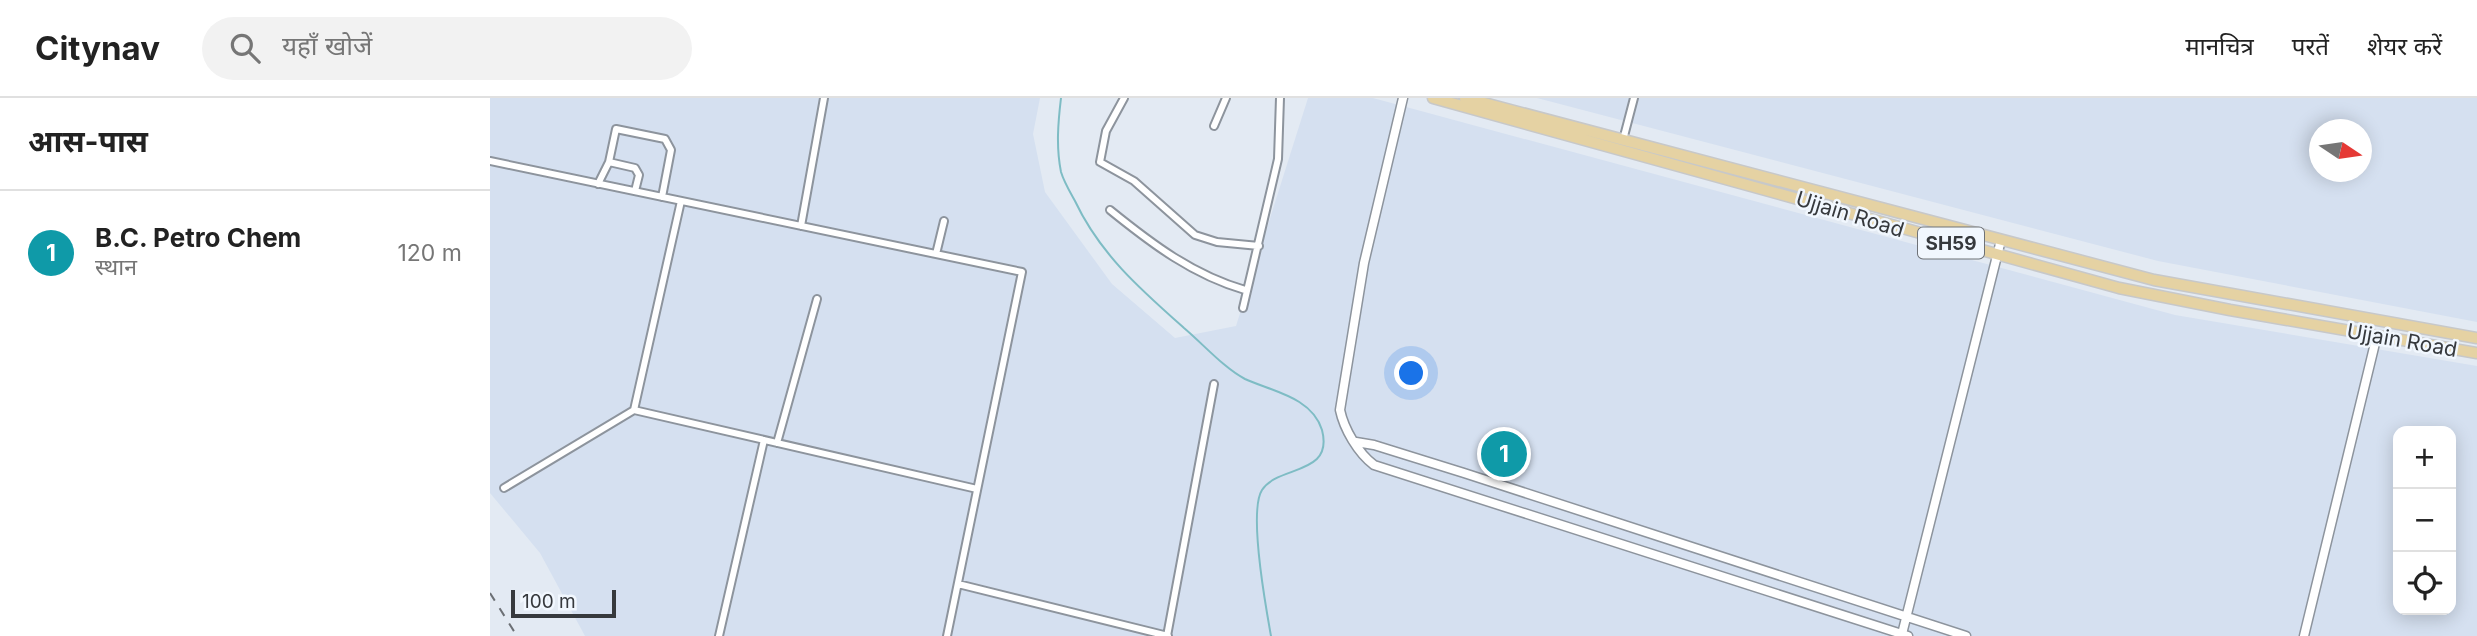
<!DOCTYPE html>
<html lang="hi">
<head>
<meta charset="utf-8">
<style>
	:root { --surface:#fff; --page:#f2f2f2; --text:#222; --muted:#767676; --line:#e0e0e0; --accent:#754f2c }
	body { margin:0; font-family:Inter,"Noto Sans Devanagari",sans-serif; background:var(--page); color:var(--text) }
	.controls { position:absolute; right:21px; bottom:21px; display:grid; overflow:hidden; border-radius:14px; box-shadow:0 4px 18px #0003 }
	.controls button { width:63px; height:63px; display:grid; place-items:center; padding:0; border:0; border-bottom:2px solid var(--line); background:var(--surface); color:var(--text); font:35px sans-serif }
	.compass { position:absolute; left:1819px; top:21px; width:63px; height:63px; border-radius:50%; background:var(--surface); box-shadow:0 4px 18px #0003; rotate:103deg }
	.scale { position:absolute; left:21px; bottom:18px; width:105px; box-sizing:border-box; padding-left:7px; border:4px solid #36393d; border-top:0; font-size:19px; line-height:24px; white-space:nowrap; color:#36393d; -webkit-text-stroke:5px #f1f7fe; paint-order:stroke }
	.you { position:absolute; left:922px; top:276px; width:24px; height:24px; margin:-18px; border:5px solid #fff; border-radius:50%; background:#1a73e8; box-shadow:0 0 0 10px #1a73e833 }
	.badge { display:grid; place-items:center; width:46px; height:46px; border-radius:50%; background:var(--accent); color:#fff; font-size:23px; font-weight:700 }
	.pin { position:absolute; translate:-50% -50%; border:4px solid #fff; box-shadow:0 2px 7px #0006 }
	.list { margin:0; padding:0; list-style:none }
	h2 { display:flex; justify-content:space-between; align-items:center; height:91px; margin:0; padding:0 28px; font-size:30px }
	h2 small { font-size:23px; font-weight:400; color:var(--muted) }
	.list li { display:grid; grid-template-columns:46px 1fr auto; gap:21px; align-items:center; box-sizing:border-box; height:126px; padding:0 28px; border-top:2px solid var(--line) }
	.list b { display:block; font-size:26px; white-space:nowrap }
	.list p { margin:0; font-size:23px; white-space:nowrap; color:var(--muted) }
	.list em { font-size:23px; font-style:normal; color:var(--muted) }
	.icon { flex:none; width:38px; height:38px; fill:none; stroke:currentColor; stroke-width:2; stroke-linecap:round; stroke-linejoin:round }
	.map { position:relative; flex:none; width:1987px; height:538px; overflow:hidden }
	header { display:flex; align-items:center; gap:42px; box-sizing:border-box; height:98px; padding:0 35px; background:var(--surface); border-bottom:2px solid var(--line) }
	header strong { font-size:33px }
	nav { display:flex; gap:38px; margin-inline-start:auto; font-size:24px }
	.search { width:490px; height:63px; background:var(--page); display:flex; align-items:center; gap:18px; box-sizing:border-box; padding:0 24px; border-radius:38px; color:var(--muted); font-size:26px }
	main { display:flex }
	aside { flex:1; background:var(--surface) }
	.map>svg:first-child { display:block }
	.built { fill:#d5e0f0; fill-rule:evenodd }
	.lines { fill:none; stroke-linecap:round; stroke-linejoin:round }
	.stream { stroke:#7ebcc4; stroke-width:2 }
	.minor-casing { stroke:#8d949d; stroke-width:10 }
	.tertiary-casing { stroke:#8d949d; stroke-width:11 }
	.primary-casing { stroke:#c7c8c9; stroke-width:13 }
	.minor { stroke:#fff; stroke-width:6 }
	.tertiary { stroke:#fff; stroke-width:8 }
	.primary { stroke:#e5d2a3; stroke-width:10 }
	.rail { stroke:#6c7075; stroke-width:2; stroke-dasharray:9 9; stroke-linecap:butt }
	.labels { text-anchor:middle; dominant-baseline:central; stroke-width:5; stroke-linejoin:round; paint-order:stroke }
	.shield { fill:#f1f7fe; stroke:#6e7277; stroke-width:2 }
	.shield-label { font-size:19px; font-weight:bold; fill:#36393d }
	.street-label { font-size:21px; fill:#36393d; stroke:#f1f7fe }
</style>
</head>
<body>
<header>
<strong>Citynav</strong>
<div class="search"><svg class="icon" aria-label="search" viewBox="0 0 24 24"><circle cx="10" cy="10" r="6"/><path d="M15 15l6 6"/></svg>यहाँ खोजें</div>
<nav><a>मानचित्र</a><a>परतें</a><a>शेयर करें</a></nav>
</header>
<main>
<aside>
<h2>आस-पास<small></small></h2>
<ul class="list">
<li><span class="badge" style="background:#0f9aa8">1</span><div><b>B.C. Petro Chem</b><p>स्थान</p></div><em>120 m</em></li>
</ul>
</aside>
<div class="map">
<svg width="1987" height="538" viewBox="0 0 1987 538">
	<rect width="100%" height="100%" fill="#e3eaf3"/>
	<path class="built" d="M0,0h550l-7,36 12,58 67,92 63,54 61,-12 72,-228h65l802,217 302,51v270h-1892l-45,-83 -50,-60zM1908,333h53v179h-53z
		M1047,0h940v224l-319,-61zM1829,32h42v42h-42z"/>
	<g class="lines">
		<path class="stream" d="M571,0c-3,25 -5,49 0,74 3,10 9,20 14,29 25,53 65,88 109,127 19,16 40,40 61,51 26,12 67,18 77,51 12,46 -44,35 -60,60 -14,22 4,118 9,146"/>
		<defs>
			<path id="minor" d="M634,0l-18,33 -6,31 34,19 61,54 22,7 42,4
				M724,28l12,-28
				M1133,42l11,-42
				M0,63l532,111 -75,364
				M119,64l26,6 4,7 -4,16
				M108,86l11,-22 7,-33 49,10 6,11 -9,47
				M620,112c42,34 83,65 135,80
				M311,128l23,-128
				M446,156l8,-33
				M753,210l35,-149 2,-61
				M144,312l47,-209
				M287,345l40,-144
				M14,390l130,-78 343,79
				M468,486l210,52
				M229,538l45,-196
				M677,538l47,-252"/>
			<path id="tertiary" d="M913,0l-39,165 -24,147c4,19 18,43 34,55l534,171
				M866,344l18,3 90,28 502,163
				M1412,536l99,-394
				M1814,538l73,-301"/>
			<path id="primary" d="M943,0l686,190 111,22 247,43
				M975,0l689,182 323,58"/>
		</defs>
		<use href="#minor" class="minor-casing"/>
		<use href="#tertiary" class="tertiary-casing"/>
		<use href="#primary" class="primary-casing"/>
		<use href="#minor" class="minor"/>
		<use href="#tertiary" class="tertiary"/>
		<use href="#primary" class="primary"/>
		<path class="rail" d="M0,495l27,43"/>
	</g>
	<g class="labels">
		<rect class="shield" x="1428" y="129.5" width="66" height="31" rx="5"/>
		<g class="shield-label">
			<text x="1461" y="145">SH59</text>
		</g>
		<g class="street-label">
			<text transform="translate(1360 116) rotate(17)">Ujjain Road</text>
			<text transform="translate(1912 242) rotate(10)">Ujjain Road</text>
		</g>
	</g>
</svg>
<div class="controls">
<button>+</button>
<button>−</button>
<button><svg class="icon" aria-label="locate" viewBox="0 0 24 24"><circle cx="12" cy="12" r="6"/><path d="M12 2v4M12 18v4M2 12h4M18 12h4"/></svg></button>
</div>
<svg class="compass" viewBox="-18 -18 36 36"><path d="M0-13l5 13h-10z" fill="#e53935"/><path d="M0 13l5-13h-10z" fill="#767676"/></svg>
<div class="scale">100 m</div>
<div class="you"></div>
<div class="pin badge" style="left:1014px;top:356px;background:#0f9aa8">1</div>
</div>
</main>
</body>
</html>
